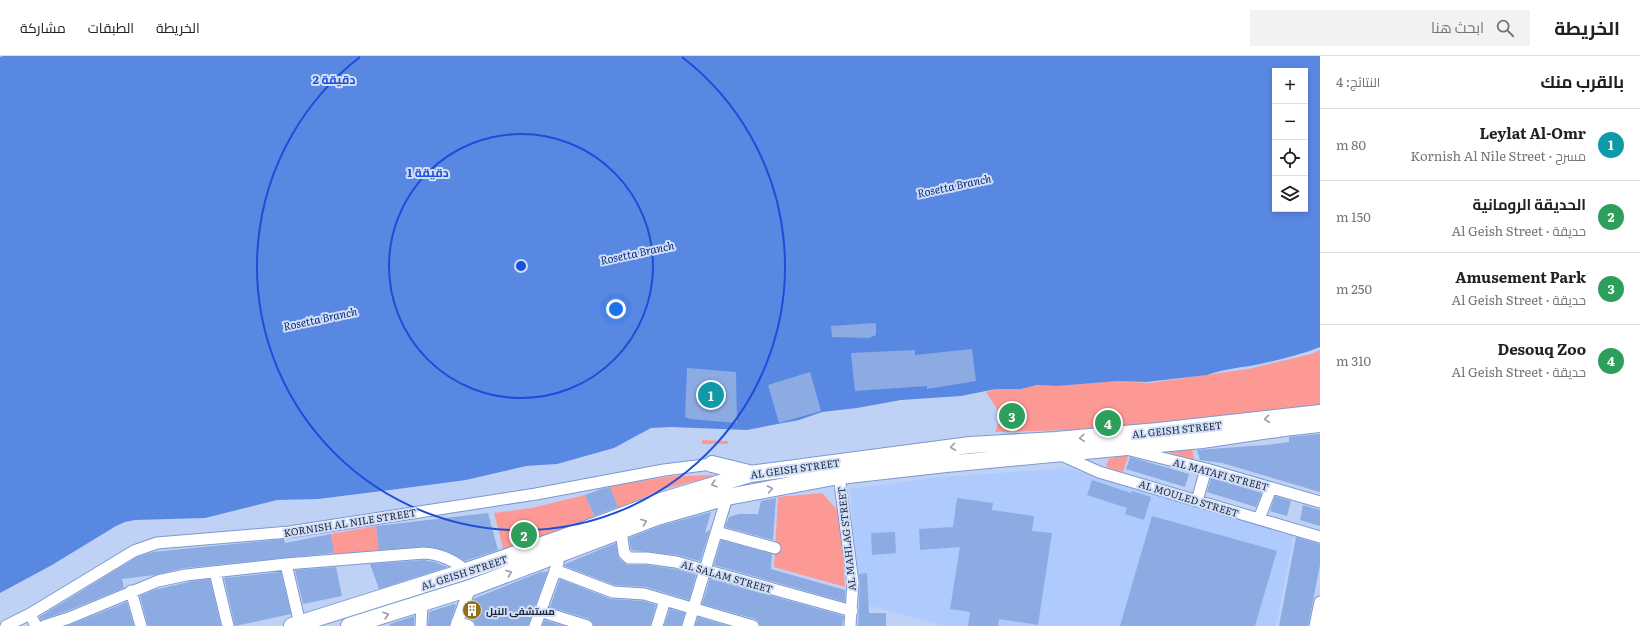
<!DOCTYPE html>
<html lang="ar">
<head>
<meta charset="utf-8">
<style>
	:root { --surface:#fff; --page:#f2f2f2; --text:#202124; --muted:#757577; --line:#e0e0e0; --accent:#2563eb }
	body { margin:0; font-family:Literata,Cairo,serif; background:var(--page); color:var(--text); direction:rtl }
	.controls { position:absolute; right:12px; top:12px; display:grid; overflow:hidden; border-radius:0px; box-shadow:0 2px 6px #0003 }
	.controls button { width:36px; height:36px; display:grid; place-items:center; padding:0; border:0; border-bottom:1px solid var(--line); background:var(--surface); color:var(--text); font:20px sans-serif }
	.you { position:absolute; left:616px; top:253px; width:14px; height:14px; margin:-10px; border:3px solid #fff; border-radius:50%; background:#1a73e8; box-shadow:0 0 0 6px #1a73e833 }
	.badge { display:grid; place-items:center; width:26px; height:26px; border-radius:50%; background:var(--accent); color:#fff; font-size:13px; font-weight:700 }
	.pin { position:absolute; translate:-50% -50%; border:2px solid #fff; box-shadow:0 1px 4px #0006 }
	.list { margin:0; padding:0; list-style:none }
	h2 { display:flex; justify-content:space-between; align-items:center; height:52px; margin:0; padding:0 16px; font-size:17px }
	h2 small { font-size:13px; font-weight:400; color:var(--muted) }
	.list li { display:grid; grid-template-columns:26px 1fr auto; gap:12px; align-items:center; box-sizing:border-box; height:72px; padding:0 16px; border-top:1px solid var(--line) }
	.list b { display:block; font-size:15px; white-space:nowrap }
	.list p { margin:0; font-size:13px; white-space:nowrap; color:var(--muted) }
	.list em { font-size:13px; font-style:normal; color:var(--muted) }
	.icon { flex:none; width:22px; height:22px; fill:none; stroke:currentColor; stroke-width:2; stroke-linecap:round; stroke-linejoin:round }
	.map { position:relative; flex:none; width:1320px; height:570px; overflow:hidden; direction:ltr }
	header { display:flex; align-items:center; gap:24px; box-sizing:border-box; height:56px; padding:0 20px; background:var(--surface); border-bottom:1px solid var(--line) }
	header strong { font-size:19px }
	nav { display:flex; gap:22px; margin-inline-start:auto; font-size:14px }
	.search { width:280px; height:36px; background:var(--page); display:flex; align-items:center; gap:10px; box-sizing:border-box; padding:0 14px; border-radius:0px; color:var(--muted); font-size:15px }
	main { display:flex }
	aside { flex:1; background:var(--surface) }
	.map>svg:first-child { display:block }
	.built { fill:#afcbfe }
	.green { fill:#fd9995 }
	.water { fill:#5988e3; fill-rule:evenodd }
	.building { fill:#8dabe3 }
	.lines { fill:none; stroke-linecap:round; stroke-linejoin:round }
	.street-casing { stroke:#7b99d0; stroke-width:13 }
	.secondary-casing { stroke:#7b99d0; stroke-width:18 }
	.street { stroke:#fff; stroke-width:11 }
	.secondary { stroke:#fff; stroke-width:16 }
	.oneway { stroke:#989da7 }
	.ring { fill:none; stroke:#1d4ed8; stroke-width:2 }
	.labels { text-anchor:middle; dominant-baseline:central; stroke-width:4; stroke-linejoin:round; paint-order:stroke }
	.street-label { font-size:10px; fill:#1a263c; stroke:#d2dff7 }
	.poi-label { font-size:10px; font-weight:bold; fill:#1a263c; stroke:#d2dff7; text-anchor:start }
	.water-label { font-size:11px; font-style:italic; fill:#072d7d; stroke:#d2dff7 }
	.centre { fill:#1d4ed8; stroke:#d2dff7; stroke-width:2 }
	.ring-label { font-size:12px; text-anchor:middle; font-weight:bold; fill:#1d4ed8; stroke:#d2dff7; stroke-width:4; stroke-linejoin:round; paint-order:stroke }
</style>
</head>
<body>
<header>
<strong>الخريطة</strong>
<div class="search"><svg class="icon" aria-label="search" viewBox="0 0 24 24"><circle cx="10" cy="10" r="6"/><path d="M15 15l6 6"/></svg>ابحث هنا</div>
<nav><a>الخريطة</a><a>الطبقات</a><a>مشاركة</a></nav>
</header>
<main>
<aside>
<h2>بالقرب منك<small>النتائج: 4</small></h2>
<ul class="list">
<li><span class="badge" style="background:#0f9aa8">1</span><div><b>Leylat Al-Omr</b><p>مسرح · Kornish Al Nile Street</p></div><em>80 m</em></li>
<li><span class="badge" style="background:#2e9e5b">2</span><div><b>الحديقة الرومانية</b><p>حديقة · Al Geish Street</p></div><em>150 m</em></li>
<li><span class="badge" style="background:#2e9e5b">3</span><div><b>Amusement Park</b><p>حديقة · Al Geish Street</p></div><em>250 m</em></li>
<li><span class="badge" style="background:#2e9e5b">4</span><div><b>Desouq Zoo</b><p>حديقة · Al Geish Street</p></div><em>310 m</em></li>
</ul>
</aside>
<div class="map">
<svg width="1320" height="570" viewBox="0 0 1320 570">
	<rect width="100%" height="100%" fill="#bfd2f5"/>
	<path class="built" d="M1067,412l227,66 -18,92h-331l-86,-23 -9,-114 81,-11z"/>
	<path class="green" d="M1320,294v56l-180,22 -145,4c9,-19 1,-24 -9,-40l10,-3h25l16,-4 20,1 61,-5 31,2 99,-14 63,-15z
		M702,384l26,1v3h-26z
		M1192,392l2,12 -26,-8z
		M1129,398l-6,18 -15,-4 -2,-3 3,-6z
		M727,419l-36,7 -27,7 -46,19 -9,-22 64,-10z
		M822,437l18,20 5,74 -71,-20 4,-70z
		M585,439l9,22 -90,35 -10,-39 38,-5z
		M376,470l4,28 -45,6 -4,-26z"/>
	<path class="water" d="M3,0h1317v291c-22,9 -47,14 -70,19 -15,2 -29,4 -43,9l-61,7 -28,-1 -61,5 -20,-1 -16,4h-25l-35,7 -60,4 -44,8 -35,4 -23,8 -52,10 -76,-3 -20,1 -37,20 -57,16 -31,2 -60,14 -76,10 -72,9 -41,1 -72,18 -70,2 -10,2 -9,4 -64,39 -52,28v-536zM1275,15h30v138h-30z"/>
	<path class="building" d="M876,267v12l-7,3 -37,-1 -1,-11z
		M972,293l4,32 -49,8v-3l-72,5 -4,-38 64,-3v5z
		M687,312l49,4 1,51 -47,-4 -5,-2z
		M810,316l11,39 -42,12 -11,-38z
		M1320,378v58l-98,-29 -22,-3 -3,-10 68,-5 24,-3v-5z
		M1130,401l59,17 -4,13 -59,-18z
		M1211,422l51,15 -6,14 -49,-15z
		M1092,424l39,13 1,-2 19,6 -7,23 -19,-6 2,-6 -40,-13z
		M610,431l8,20 -24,9 -9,-21 16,-6z
		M1275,440l16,5 -4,15 -17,-5z
		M776,442l-3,42 -48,-13 4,-10 10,-3h19l3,-13z
		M957,442l36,5 -1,7 42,6 -2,15 20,2 -14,92 -39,-6 -1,7h-30l2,-14 -20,-3 10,-62 -40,3 -1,-21 34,-2z
		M1303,449l17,5v16l-20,-6z
		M711,456l-6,21 5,-3 -10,31 -23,-6 -46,-5 -2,-12 31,-12z
		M488,457l10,37 -33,11 -16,-9 -18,-5 -52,3 -3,-24z
		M1152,460l125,35 -22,75h-135z
		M895,476l1,21 -24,2 -1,-22z
		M331,478l3,19 -149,15 -30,7 -33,4 2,9 -57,23 -26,9 -2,-3 98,-60 16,-5 131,-13 1,4z
		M1296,481l24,7v21l-12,61h-29z
		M721,484l51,14 -1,15 74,21v12l-131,-37z
		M616,487l3,15 8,7h20l28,4 21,6 -7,25 -43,-13 -32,-2 -50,-19 1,-2z
		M424,504l10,2 14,5 -69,22 -9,-25z
		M336,511l6,29 -39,8 -8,-34z
		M543,515l-1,2 6,-2 -20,55h-52l-2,-5 -8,-3 7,-19z
		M281,516l10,42 -56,12 -11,-48z
		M867,517l2,40h17v13h-28l2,-43 -1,-9z
		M210,523l11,47h-73l-8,-30 14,-6 39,-9z
		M560,523l51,20 32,2 13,4 -6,21h-56l-2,-4 -3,-3 -39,-12z
		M710,523l134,37 -2,10h-82l-2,-5 -3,-2 -53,-15z
		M127,546l7,24h-67z
		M454,548l2,1 -7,21h-21l1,-14z
		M670,553l15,4 -4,13h-17z
		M414,560v10h-24v-2z
		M698,561l30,9h-33z
		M545,564l19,6h-22z"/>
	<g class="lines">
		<defs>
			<path id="street" d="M1130,394l76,19 114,33
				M1059,398l40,18 221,65
				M839,420l14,107 -3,43
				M1197,445l9,-32
				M1259,463l12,-31
				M621,475l3,22 5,5h18l29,4 176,49
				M717,476l58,16
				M286,508l14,60
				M555,514l58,22 31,2 109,32
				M215,516l13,54
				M131,535l10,35
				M540,555l47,15
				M30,558l6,12
				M457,566l12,4
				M6,570l24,-12 104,-63 23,-8 132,-11 247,-38 128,-24 48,-6
				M44,570l25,-8 89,-37 28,-6 100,-11 138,-11c17,1 30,7 42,18
				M421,570l1,-22
				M456,570l14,-38
				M535,570l23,-63
				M657,570l8,-26
				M688,570l39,-129
				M1315,570l5,-24"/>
			<path id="secondary" d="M712,408l37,9
				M292,570l174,-55 96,-33 99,-37 89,-27 220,-29 86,-5 102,-9 162,-18
				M349,570l121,-38 187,-71 70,-20 112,-21 107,-12 256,-24 82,-12 36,-4"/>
		</defs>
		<use href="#street" class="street-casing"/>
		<use href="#secondary" class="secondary-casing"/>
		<use href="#street" class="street"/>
		<use href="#secondary" class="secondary"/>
	</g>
	<defs><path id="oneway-chevron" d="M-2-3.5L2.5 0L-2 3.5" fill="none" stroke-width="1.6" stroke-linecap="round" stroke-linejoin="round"/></defs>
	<g class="oneway">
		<use href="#oneway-chevron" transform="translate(1267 363) rotate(174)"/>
		<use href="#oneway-chevron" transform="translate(1082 382) rotate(175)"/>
		<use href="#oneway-chevron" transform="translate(953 391) rotate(173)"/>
		<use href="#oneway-chevron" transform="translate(714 428) rotate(163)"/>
		<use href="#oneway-chevron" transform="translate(770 433) rotate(-11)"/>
		<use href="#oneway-chevron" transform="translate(644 466) rotate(-21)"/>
		<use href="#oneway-chevron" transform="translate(509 517) rotate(-21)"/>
		<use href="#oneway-chevron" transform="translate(386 559) rotate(-17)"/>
	</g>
	<g class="ring">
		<circle cx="521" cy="210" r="132"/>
		<path d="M682 1A264 264 0 1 1 360 1"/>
	</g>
	<defs>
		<symbol id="building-disc" viewBox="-11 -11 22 22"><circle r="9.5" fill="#946e18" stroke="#d2dff7"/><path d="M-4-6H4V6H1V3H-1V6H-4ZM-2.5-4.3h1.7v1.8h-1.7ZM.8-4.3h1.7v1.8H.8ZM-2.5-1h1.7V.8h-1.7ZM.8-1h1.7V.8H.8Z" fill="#fff"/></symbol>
	</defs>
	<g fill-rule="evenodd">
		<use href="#building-disc" x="461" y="543" width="22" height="22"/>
	</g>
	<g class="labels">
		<g class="street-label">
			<text transform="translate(1177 373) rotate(-6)">AL GEISH STREET</text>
			<text transform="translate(795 412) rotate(-8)">AL GEISH STREET</text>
			<text transform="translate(1221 418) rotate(15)">AL MATAFI STREET</text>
			<text transform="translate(1189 442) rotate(17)">AL MOULED STREET</text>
			<text transform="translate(350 466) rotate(-9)">KORNISH AL NILE STREET</text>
			<text transform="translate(846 483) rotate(-96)">AL MAHLAG STREET</text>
			<text transform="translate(464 516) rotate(-18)">AL GEISH STREET</text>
			<text transform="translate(727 520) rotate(16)">AL SALAM STREET</text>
		</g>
		<g class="poi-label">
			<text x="486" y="554">مستشفى النيل</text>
		</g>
		<g class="water-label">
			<text transform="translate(954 129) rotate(-12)">Rosetta Branch</text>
			<text transform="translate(637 196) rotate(-12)">Rosetta Branch</text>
			<text transform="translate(320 262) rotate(-12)">Rosetta Branch</text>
		</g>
	</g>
	<circle cx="521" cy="210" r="6" class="centre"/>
	<g class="ring-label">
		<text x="334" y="28">2 دقيقة</text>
		<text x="428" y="121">1 دقيقة</text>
	</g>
</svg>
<div class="controls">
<button>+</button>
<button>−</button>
<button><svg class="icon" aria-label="locate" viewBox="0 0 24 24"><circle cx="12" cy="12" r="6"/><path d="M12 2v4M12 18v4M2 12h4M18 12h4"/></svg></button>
<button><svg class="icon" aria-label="layers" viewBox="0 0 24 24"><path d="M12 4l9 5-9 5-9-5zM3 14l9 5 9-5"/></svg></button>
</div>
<div class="you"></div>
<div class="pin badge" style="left:711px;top:339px;background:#0f9aa8">1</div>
<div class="pin badge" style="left:524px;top:479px;background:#2e9e5b">2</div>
<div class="pin badge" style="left:1012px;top:360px;background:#2e9e5b">3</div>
<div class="pin badge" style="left:1108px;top:367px;background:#2e9e5b">4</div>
</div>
</main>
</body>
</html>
